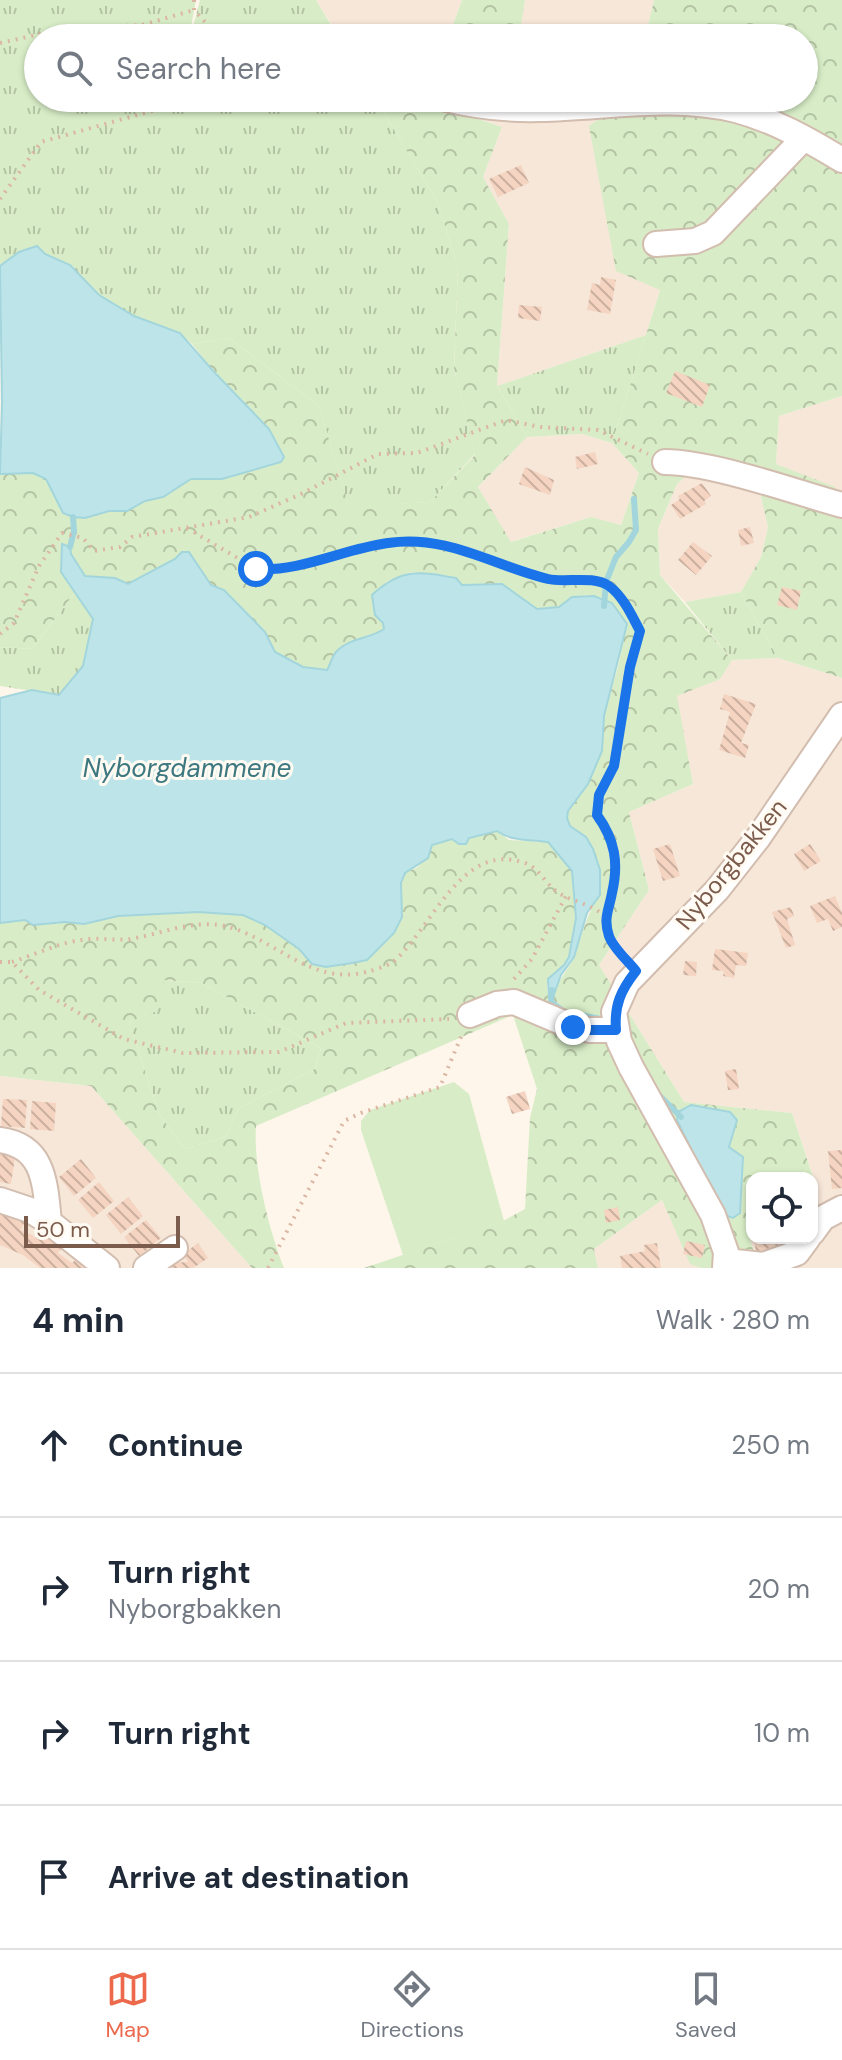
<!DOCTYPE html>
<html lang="en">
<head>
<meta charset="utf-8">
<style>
	:root { --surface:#fff; --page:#f6f6f7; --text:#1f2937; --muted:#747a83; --line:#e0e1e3; --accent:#ec694b }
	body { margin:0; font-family:"DM Sans",sans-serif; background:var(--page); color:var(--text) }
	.controls { position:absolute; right:24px; bottom:24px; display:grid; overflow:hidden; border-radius:16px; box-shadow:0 2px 6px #0004 }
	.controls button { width:72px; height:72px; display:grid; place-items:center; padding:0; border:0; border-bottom:2px solid var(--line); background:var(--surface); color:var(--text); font:40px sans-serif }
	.scale { position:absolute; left:24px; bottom:20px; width:156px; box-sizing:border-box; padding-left:8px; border:4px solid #7b5b4b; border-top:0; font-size:22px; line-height:28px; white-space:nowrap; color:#7b5b4b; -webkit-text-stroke:6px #fffaf2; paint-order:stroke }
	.stop { position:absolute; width:24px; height:24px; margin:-18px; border:6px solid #1a73e8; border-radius:50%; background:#fff }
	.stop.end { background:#1a73e8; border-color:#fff; box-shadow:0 2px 8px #0008 }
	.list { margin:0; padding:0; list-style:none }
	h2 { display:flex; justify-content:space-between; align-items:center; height:104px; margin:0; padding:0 32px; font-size:34px }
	h2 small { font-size:26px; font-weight:400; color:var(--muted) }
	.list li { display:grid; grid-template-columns:52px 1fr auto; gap:24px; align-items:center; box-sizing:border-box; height:144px; padding:0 32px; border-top:2px solid var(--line) }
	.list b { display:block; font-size:30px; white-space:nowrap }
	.list p { margin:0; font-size:26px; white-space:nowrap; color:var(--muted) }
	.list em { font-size:26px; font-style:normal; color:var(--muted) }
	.icon { flex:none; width:44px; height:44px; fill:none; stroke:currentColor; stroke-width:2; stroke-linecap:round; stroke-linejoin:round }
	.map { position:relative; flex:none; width:842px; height:1268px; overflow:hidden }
	.search { position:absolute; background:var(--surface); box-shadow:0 2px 6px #0004; left:24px; right:24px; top:24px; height:88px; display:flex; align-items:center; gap:20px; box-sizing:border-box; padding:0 28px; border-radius:44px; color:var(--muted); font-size:30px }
	.sheet { height:680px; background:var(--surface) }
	nav { display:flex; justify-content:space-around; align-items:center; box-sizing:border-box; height:112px; border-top:2px solid var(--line); background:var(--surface); font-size:22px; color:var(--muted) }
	nav a { display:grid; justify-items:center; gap:4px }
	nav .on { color:var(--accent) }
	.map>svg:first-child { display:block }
	.residential { fill:#f6e7d9 }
	.grass { fill:url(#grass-tufts) }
	.forest { fill:url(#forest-crowns); fill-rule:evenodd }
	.park { fill:#d8edc7 }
	.water { fill:#bde5e9; stroke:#a3d5dc; stroke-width:2 }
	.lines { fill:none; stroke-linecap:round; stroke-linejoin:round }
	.stream { stroke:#a3d5dc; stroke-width:6 }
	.building { fill:url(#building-back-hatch) }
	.minor-casing { stroke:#d2bdaf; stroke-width:28 }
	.path { stroke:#dbb6a3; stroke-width:4; stroke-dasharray:2 6; stroke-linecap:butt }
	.minor { stroke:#fff; stroke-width:24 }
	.route { stroke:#1a73e8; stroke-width:10 }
	.labels { text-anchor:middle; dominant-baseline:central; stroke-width:6; stroke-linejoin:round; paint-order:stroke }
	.street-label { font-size:24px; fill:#7b5b4b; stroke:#fffaf2 }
	.water-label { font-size:26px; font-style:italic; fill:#3d7881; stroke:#fffaf2 }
</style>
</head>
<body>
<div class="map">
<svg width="842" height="1268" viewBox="0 0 842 1268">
	<defs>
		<pattern id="grass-tufts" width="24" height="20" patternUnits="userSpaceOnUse" patternTransform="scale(2)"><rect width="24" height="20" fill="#d8edc7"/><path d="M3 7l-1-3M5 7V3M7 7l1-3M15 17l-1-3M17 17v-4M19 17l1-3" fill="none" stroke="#b4c3a4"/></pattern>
		<pattern id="forest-crowns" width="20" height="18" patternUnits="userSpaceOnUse" patternTransform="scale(2)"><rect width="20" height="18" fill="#d8edc7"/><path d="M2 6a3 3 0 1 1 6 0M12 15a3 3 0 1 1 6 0" fill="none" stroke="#b4c3a4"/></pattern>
		<pattern id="building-back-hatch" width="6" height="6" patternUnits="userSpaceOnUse" patternTransform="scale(2)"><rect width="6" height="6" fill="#f5d4c1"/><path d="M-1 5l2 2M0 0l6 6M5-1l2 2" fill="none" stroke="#cbaf9f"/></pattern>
	</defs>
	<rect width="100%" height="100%" fill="#fef6eb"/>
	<path class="residential" d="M316,0h146l-14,38h-108z
		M525,0h129l-9,38h-126z
		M418,98h211l31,191 -14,46 -149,51 12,-161 -26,-48 19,-50z
		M842,396v117l-66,-49 3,-48z
		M582,434l30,9 27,30 -18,52 -30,-8 -81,25 -32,-55 49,-50z
		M712,454l43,18 13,55 -7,30 -20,35 -56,10 -25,-27 -2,-46 19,-45z
		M778,658l64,20v590h-89l4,-6 -12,-39 7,-1v16h60v-51l3,-5 -23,-69 -108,-11 -85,-137 50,-75 -20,-78 64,-28 -17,-88 43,-17 13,-19z
		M0,1076l91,10 161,182h-252z
		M662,1200l28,63 11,5h-103l-4,-19z"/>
	<path class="grass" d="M0,0h196l-7,38h-151v60h337l62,103 21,65 -4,102 21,86 -45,48 -81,5 -30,-101 -90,-68 -37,6 -12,-11 -46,-17 -35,-21 -29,-30 -25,-11 -8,-8 -37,20z
		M200,0h116l23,38h-149z
		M646,335l-34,108 -30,-9 -55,3 -30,-51z
		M76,591l17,28 -10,47 -24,29 -59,-9v-39l32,2z
		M741,592l37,66 -46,2 -47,-58z
		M164,980l37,3 120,65 -6,21 -76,39 -14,29 -40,12 -26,-35 -30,-92 27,-11z"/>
	<path class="forest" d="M462,0h63l-6,38h-71z
		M654,0h188v396l-63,20 -3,48 59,23 7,26v165l-64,-20 -37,-66 20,-35 7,-30 -13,-55 -44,-18 -34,30 -19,45 2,46 72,85 -12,19 -43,17 16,88 -64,28 20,78 -50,75 85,137 108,11 23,70 -3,4v-9h-60v44l-7,1 12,39 -4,6h-52l-11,-4 -28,-64 -68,49 4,19h-234l139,-47 22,-12 5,-91 7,-29 -24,-74 -257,111c-3,41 13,104 28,142h-32l-161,-182 -91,-10v-153l25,-3 8,5 32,-3 19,2 34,-8 80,-4 45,3 22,10 34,24 4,7 64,4c14,-13 34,-28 35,-47 0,-14 -3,-26 3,-40l13,-6 14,-22 20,-6 7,5 10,-6 28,-7 12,9 39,2 24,29 4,47 -7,39 -22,28 1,11 6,-2c5,-16 16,-26 21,-40 9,-22 10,-38 25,-59l-22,-64c-5,-3 -10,-6 -11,-13 -1,-12 17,-26 22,-37 13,-27 10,-38 15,-65 6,-32 44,-109 -9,-120 -14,-3 -22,3 -34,9 -7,4 -17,3 -24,4l-35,-25 -40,1 -50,-13 -26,10 -2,47c-29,19 -37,3 -57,41l-24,-3 -28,-15 -10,-20 -41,-42 -13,-5 -22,-33 -7,1 -7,6 -47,25 -13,-6 -30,-2 -14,-22 -10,-4 5,30 10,11 -44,58 -32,-2v-173l33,-1 13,6 17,34 22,5 24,-7h18l18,-10 18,-4 28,-18h31l59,-18 -32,-54 -34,-34 -23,-29 37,-6 90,68 30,100 81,-4 45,-47 -21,-87 4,-102 -21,-65 -62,-103h43l84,29 -19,50 26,47 -12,162 30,51 -49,50 33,55 80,-25 30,8 18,-52 -27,-30 48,-153 -44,-19 -27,-145 40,-28h175v-60h-159zM164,980l37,3 120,65 -6,21 -76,39 -14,29 -40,12 -26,-35 -30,-92 28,-11z"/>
	<path class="park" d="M454,1082l15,12 35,127 -101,34 -42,-125v-9l9,-11z"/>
	<path class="water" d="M37,246l8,8 25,11 29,30 35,21 46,17 35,40 54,56 15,28 -3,5 -59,17h-31l-28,18 -18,4 -18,10h-18l-24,7 -12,-1 -10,-4 -17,-34 -13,-6 -33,1 2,-71 -2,-137 19,-14z
		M62,544l8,3 1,7 14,22 30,2 13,6 47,-25 7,-7h7l22,33 13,5 41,42 10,20 28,15 24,3c3,-5 5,-13 9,-18 12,-14 34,-13 48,-23l-1,-6 -8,-8 -3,-20c29,-27 47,-24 84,-17l6,7 40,-1 35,25 22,-2 13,-10 22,-1 18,7 15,21 -23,92 -2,35 -14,33 -20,27 -1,7 3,8 16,11 7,12 7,21v25l-13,18 -13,44 -13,18 -8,22 -4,1 -1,-19 16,-14 5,-8 7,-39 -4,-47 -24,-29c-20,-3 -35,0 -51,-11l-28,7 -3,6h-7l-7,-5 -20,6 -4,13 -23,15 -4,10 1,34 -8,16 -27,27 -15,3 -26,4 -14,-3 -13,-15 -34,-24 -22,-10 -45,-3 -80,4 -34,8 -19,-2 -32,3 -8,-5 -25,3v-225l32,-8 27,5 24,-29 10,-47 -32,-47z
		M691,1105l39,7 7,8 -8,27 14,10 -3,56 -7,5 -6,-2 -10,-13 -40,-83 1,-8z"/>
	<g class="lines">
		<path class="stream" d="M70,547l4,-16 -1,-14
			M604,606l2,-24 10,-25 13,-15 7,-12 -2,-31
			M552,990l-1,12 13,10 37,7
			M658,1094l23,23"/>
	</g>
	<path class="building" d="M521,165l8,18 -31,14 -9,-18z
		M601,277l15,3 -6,34 -23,-4 5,-27 8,2z
		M519,305l23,2 -2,14 -22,-3z
		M675,371l35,14 -8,22 -36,-14z
		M595,452l3,12 -21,5 -2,-12z
		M525,467l29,13 -4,15 -31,-11z
		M702,483l9,13 -7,5 2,3 -26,15 -9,-14 9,-6 -2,-3z
		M750,527l4,16 -13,3 -3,-16z
		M693,542l19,14 -16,19 -18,-15z
		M782,587l19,4 -4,19 -20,-5z
		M724,694l32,10 -15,39 8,2 -4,13 -26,-8 11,-38 -10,-3z
		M670,844l10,32 -17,5 -10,-32z
		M810,844l11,17 -17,10 -10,-17z
		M835,896l7,17v14l-9,4 -5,-12 -11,4 -7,-17z
		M791,907l3,9 -7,3 8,26 -9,3 -14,-36z
		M715,949l33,4 -2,13 -10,-1 -2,13 -11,-2 1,-5 -12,-1z
		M685,961l12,1 -1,14 -13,-1z
		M736,1069l3,20 -11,1 -3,-19z
		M525,1091l5,18 -18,5 -6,-17z
		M3,1099l24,1 -2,28 -24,-2z
		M32,1101l24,2 -2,28 -24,-2z
		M842,1150v38l-10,1 -4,-38z
		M0,1154l15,3 -4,27 -11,-2z
		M81,1159l15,19 -22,18 -15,-19z
		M99,1182l15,19 -21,17 -15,-18z
		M128,1197l15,19 -22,18 -15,-19z
		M618,1207l2,13 -14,3 -2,-13z
		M0,1209l25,12 -4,9 15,7 5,-8 23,16 -6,8 14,10 7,-6 11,11h-50l-17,-13 -23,-10z
		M146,1220l15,18 -22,18 -15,-19z
		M754,1238h31l2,14 -30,7z
		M686,1241l19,4 -3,13 -19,-4z
		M198,1243l10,15 -15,10h-22l-1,-5 18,-1 -5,-8z
		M657,1243l4,25h-39l-2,-12 25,-5 -1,-6z"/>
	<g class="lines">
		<defs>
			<path id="minor" d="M442,98c32,8 65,12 98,11 65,-1 132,-15 196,1 38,10 73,30 106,50
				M656,244l39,-3 18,-8 90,-94
				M665,462c51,1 126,29 177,43
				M470,1015l27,-11 17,-2 59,25 17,3h26
				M0,1140c45,6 45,44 49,82
				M0,1200l30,10 19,12 58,46
				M812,1233l11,-15 19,-10
				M726,1261l37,4 34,-12 11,-15
				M146,1268l29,-20
				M725,1268l1,-16 -13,-37 -82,-148 -12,-26 -5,-29 13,-29 90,-93 41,-52 84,-123"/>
		</defs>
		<use href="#minor" class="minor-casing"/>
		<path class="path" d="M194,0v10l26,28
			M0,43l63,-14 79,-4 52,-15
			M0,199l41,-57 157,-44
			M187,528l69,41 22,1 111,-28 36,2 43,6 82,30 51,2 9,5 15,16 15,28 -10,36 -16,99 -15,29 -2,20c18,25 22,48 15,79 -1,8 -7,16 -7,24 0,16 9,27 19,39
			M0,634l14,-11 25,-57 23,-33 21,5 11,13 26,-4 12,-10 117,-20 52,-23 77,-40 39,-1 89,-33 34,7 58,3 50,24
			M0,962h12l27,28 85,49 59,14 96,-1 67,-29 103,-4
			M12,962c22,-7 46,-19 69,-22 16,-3 33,1 49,-1 31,-5 63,-20 95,-13 50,12 85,60 141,46 9,-2 21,-6 28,-11 38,-32 67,-121 131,-98 14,5 20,20 31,28 15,11 35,12 48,25
			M514,979l18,-20 34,-63
			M268,1268l76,-147 17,-8 79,-26 23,-55"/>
		<use href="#minor" class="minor"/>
	</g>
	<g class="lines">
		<path class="route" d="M256,569c45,3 87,-20 132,-26 59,-9 106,23 160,36 18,4 45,-4 61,7 14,10 23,30 31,45l-10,36 -16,99 -15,29 -2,20c18,25 22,48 15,78 -3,17 -9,25 -3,43 4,12 19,25 27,35 -15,19 -22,34 -20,59h-26l-17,-3"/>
	</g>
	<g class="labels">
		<g class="street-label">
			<text transform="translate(731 864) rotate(-51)">Nyborgbakken</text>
		</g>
		<g class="water-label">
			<text x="187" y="768">Nyborgdammene</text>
		</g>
	</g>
</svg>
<div class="controls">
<button><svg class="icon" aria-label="locate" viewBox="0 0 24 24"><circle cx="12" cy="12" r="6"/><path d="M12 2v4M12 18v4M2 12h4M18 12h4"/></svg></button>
</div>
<div class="scale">50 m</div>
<div class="stop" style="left:256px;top:569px"></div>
<div class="stop end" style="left:573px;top:1027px"></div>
<div class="search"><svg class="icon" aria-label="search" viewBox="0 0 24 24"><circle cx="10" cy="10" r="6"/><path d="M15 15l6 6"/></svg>Search here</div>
</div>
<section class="sheet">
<h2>4 min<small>Walk · 280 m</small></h2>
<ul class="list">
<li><svg class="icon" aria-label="ahead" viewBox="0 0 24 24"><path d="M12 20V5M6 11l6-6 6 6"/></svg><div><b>Continue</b></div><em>250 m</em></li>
<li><svg class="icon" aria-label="right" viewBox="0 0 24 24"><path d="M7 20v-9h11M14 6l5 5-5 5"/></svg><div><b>Turn right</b><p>Nyborgbakken</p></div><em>20 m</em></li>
<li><svg class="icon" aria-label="right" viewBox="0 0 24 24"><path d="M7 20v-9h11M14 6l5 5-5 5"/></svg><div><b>Turn right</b></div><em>10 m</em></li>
<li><svg class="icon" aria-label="arrive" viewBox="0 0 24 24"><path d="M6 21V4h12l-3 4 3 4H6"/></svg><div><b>Arrive at destination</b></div></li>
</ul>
</section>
<nav>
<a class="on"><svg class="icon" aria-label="map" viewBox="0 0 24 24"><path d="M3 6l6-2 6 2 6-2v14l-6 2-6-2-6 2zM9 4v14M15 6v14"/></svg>Map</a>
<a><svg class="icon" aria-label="directions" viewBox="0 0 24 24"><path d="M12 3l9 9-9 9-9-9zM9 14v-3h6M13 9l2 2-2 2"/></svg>Directions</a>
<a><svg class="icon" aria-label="saved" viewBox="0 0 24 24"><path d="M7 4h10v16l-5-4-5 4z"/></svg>Saved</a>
</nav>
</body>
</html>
